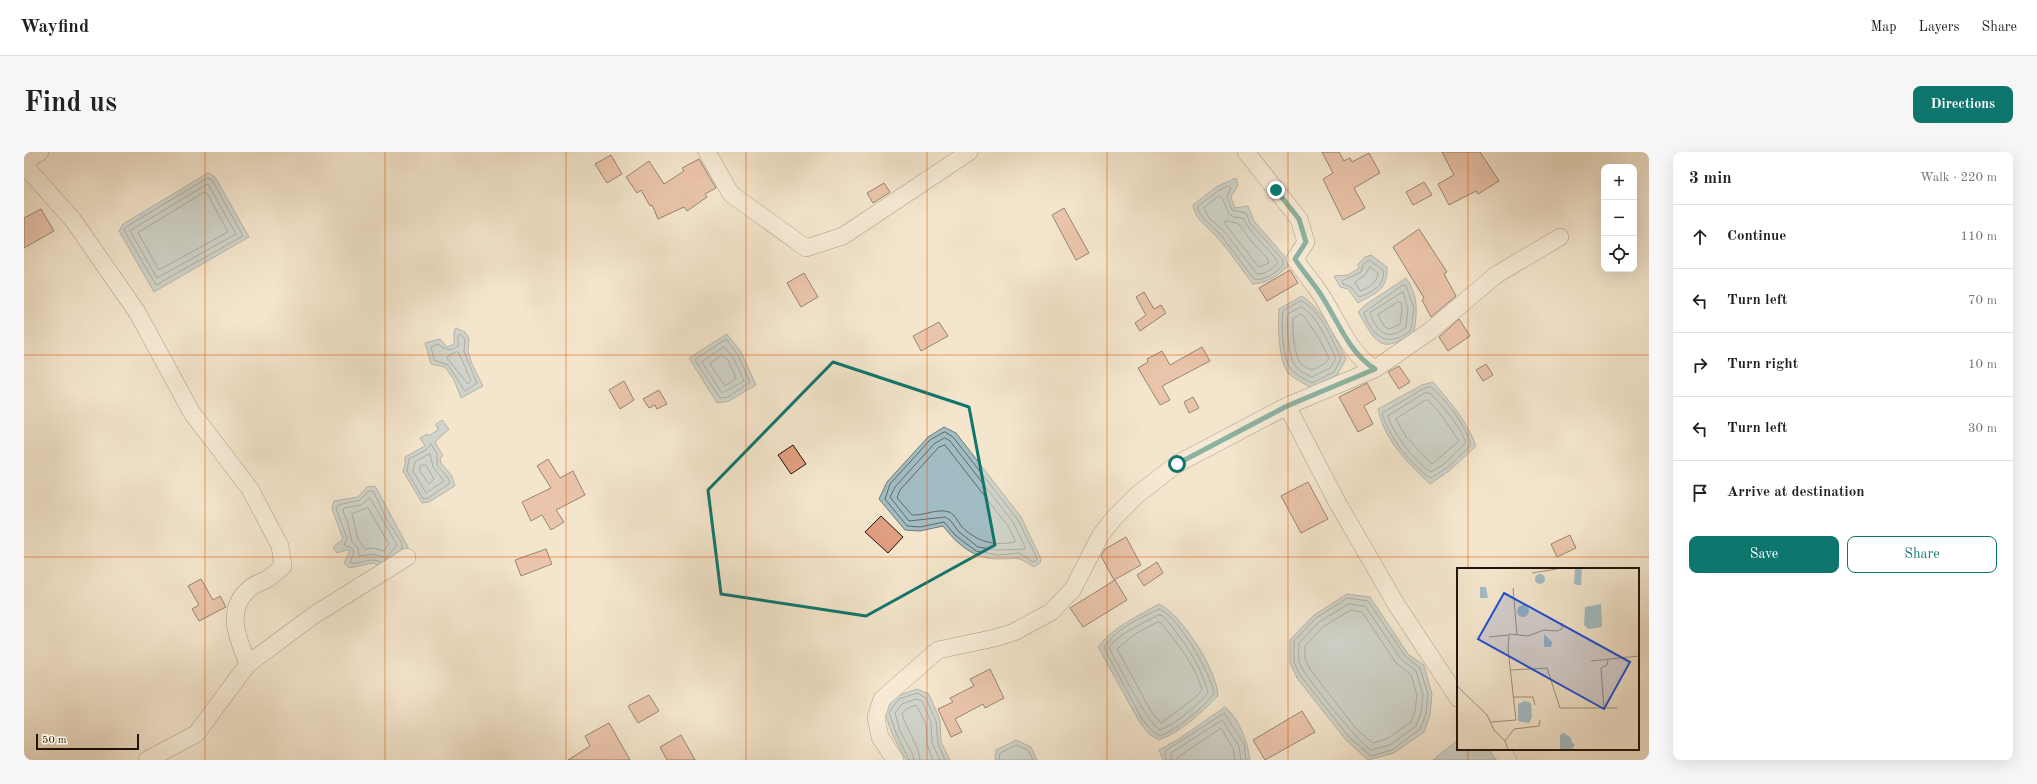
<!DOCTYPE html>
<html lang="en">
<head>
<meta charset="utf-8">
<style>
	:root { --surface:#fff; --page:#f6f6f6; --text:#222; --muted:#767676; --line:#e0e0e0; --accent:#0f766e }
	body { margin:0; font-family:"Old Standard TT",serif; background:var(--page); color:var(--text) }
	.controls { position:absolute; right:12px; top:12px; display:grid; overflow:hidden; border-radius:8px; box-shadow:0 4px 16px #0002 }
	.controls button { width:36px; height:36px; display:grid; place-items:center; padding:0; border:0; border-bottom:1px solid var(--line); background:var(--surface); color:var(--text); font:20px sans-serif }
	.scale { position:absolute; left:12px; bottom:10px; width:103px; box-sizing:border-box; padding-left:4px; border:2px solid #20140a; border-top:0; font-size:11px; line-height:14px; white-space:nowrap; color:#20140a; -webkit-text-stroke:3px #f8efde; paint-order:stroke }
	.stop { position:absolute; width:12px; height:12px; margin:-9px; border:3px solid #0f766e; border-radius:50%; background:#fff }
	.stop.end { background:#0f766e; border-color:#fff; box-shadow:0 1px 4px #0008 }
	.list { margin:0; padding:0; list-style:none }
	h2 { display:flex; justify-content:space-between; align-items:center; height:52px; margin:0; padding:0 16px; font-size:17px }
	h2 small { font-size:13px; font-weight:400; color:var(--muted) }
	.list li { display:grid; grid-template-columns:26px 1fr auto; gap:12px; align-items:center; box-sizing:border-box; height:64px; padding:0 16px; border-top:1px solid var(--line) }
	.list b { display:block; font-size:15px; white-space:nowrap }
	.list em { font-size:13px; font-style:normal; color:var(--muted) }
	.actions { display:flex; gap:8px; padding:12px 16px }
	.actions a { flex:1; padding:9px 0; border:1px solid var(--accent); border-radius:8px; text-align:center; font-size:14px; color:var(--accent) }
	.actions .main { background:var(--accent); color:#fff }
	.icon { flex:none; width:22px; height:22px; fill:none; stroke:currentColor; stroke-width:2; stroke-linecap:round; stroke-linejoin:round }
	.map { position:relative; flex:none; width:1625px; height:608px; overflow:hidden; border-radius:8px }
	header { display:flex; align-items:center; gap:24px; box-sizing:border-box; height:56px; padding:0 20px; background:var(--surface); border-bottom:1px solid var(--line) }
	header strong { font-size:19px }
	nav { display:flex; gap:22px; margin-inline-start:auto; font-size:14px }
	.intro { display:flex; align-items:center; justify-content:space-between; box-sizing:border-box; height:96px; padding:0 24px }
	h1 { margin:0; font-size:28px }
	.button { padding:10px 18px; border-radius:8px; background:var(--accent); color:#fff; font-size:14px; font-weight:700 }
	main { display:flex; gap:24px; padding:0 24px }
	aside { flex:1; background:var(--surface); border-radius:8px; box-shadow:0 4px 16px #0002 }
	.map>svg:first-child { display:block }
	.water { fill:#a2bcc3; stroke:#6e7979 }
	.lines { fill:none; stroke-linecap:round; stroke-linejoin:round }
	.shore { stroke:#616866; stroke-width:1 }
	.building { fill:#e09e80; stroke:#20140a }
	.minor-casing { stroke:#55483b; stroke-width:18 }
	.minor { stroke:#f8efde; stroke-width:17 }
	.route { stroke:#0f766e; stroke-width:5 }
	.marked { fill:none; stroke:#0f766e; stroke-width:3; stroke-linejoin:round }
	.grid { fill:none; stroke:#de560c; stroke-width:1; stroke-opacity:0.55 }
	.inset-road { fill:none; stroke:#9f927f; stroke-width:1 }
	.view { fill:#1d4ed8; fill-opacity:0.15; stroke:#1d4ed8; stroke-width:2 }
	.inset-edge { fill:none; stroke:#20140a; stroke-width:2 }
</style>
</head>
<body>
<header>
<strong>Wayfind</strong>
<nav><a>Map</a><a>Layers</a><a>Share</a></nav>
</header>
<div class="intro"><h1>Find us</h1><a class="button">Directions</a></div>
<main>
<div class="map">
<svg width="1625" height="608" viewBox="0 0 1625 608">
	<rect width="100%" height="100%" fill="#f4e6cd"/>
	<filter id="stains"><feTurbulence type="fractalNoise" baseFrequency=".005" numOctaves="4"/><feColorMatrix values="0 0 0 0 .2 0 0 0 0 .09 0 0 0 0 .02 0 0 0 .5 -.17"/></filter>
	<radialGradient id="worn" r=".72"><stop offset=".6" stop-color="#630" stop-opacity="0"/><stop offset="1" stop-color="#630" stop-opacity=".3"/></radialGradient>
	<path class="water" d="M184,21l7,4 34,60 -95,55 -35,-61 4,-7z
		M1212,26l2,7 -7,12 4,11 13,-2 6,15 33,38 1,7c-10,10 -21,17 -35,18 -12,-15 -23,-33 -36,-47 -10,-11 -22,-17 -24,-32l23,-18z
		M1347,103l16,12c1,23 -11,26 -29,36l-10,-14 -8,-2 -6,-11 14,-1 11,-7 -1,-4 7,-7z
		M1382,126c13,19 11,34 8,55 -35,22 -37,10 -56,-21l7,-7z
		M1278,144c23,16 31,38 44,63l-9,16 -26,13c-7,-5 -16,-9 -22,-14 -11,-12 -11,-50 -10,-65z
		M432,176l9,4 4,6 -1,13 4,13 11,22 -22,12 -7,-18 -9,-13 -14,-3 -6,-21 15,-4 7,8 7,-3v-12z
		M703,182l14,18 15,33 -27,16 -12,2 -28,-45z
		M1409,230c17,20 34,39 43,64l-27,25 -19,13c-22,-21 -46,-44 -52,-75l44,-24z
		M418,268l7,9 -14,13 8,14 -3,2 1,5 11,13 3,10 -26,16 -7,1 -19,-32 2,-6v-8l20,-11 -5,-8 7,-4 1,2 10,-6 -2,-6z
		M920,275l12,6 65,84 20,42 -1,4 -6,4c-19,-12 -14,-8 -35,-8 -24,1 -42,-15 -56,-33l-23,5 -15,-1 -26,-31 8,-17 41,-45z
		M351,334l33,61 -3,5 -25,14 -7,-3 -24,5 -5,-5 6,-12 -3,-1 -10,3 -4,-6 10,-8 -11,-30 2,-8 24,-4 9,-10z
		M1323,442l23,3 38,57 16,11 8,29 -2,21 -6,17 -30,21 -26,7 -22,-20 -49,-62 -7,-15v-23l24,-25z
		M1135,452c23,11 58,66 59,92 -17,17 -36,35 -59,44l-10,-6 -10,-13 -41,-74c15,-20 40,-31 61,-43z
		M893,537l12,5 11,26 1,22 9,18h-44l-14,-26 -8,-24 13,-14z
		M1201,555c14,11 23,36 25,53h-87l-4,-10 18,-10z
		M992,588l15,7 6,13h-42l1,-10z
		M1434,588v9h32l8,11h-65z"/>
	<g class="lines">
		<path class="shore" d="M184,26l4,2 31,56 -87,49 -32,-55 2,-3z
			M184,32l28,50 -79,44 -27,-47z
			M1205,34l2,2 -4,9 5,13 14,3 4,10 33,37v5c-7,8 -18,16 -29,14l-34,-45 -14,-13 -8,-10v-5l20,-15z
			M181,40l2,1 21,39 -69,38 -21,-37z
			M1195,44l3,1 7,17 5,3 9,1c8,17 24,28 35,44 -3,6 -14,13 -21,12l-33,-43 -15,-13 -5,-10z
			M1204,69l11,3 13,18 15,16 2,5 -10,4 -34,-43v-2z
			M1345,108l14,10c3,15 -12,23 -24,27l-8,-10 -8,-3 -1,-3 19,-9 2,-7z
			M1346,115l8,6c-1,10 -9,15 -18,18l-5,-9 10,-7z
			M1379,133l3,1 8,22 -3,22c-23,19 -39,7 -47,-17z
			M1379,140l5,17 -2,18c-18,15 -29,6 -36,-14z
			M1277,149c20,8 31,39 40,57l-7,14 -22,11c-6,-3 -14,-7 -19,-12 -11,-9 -12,-46 -10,-60z
			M1374,150h3l1,7 -2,15 -11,5 -5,-3 -6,-11z
			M1277,155c16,7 27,36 35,51l-6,10 -18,9c-4,-2 -13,-6 -16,-10 -8,-11 -10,-40 -8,-53z
			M1277,162l3,2 16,24 9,18 -3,5 -14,7c-3,-1 -8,-4 -11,-6 -7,-9 -9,-35 -8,-45z
			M436,182l5,5 -1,13 13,31 -12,8 -17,-26 -14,-5 -3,-13 7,-3c8,6 11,8 20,2v-10z
			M701,188h2l11,15 12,27 -22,15 -8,1 -25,-38z
			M700,195l9,10 11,24 -22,12 -20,-31z
			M433,200l2,1 12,28 -3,3 -21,-26 1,-2z
			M698,203l6,5 8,18 -11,8 -15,-22z
			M1407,235c16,14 34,37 40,58l-24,23 -16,10c-19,-11 -44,-44 -49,-65l41,-24z
			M1401,241h5c13,14 29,31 36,50l-22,21 -13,8c-14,-8 -39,-40 -43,-56z
			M1402,248h2l11,12 20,29 -27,23 -26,-27 -10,-18z
			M921,280l8,5 65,83 19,38 -1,3 -3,1 -14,-9 -21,2 -22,-4 -21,-16 -11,-13 -24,5 -13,-1 -22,-27 5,-15 40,-44z
			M921,286l5,3 63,81 12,25v2l-27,1 -20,-3 -19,-15 -9,-12 -5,-3 -36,4 -19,-24 5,-10 39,-43z
			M407,292l6,10v11l11,13 2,5 -22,15 -5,1 -16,-28 2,-12 17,-9z
			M921,293l63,81 7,14v2c-21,4 -37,0 -52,-14 -5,-5 -7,-13 -14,-16 -11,-4 -26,4 -37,3l-15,-17 3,-8 38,-42z
			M406,302l3,13 11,14 -18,12 -13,-22 2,-9z
			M399,313h3l8,14 -5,5 -9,-13v-5z
			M346,346l27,47 -11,13 -12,-4 -15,2 -1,-8 -6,-6 -4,-19 -5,-12 1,-3 17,-3z
			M344,356l21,36 -5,7 -10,-3 -9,1 -7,-10 -6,-25z
			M357,410c-11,-6 -20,3 -31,1l4,-12 -3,-3 -7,-3 3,-7 -11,-29 2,-4 22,-5 9,-9h4l14,29 15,23v6
			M1324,446l20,3 37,55 15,12 8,26 -2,20 -6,15 -28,21 -21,6 -22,-19 -49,-62 -6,-13v-21l22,-23z
			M1325,452l16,2 36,53 15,12 7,24 -2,18 -5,13 -26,19 -19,5c-12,-7 -68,-75 -72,-88 -1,-5 0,-14 0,-19l20,-21z
			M1135,457c18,5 52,65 55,84 -9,14 -38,37 -54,43l-8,-5 -10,-12 -38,-71c10,-19 37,-30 55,-39z
			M1327,458l11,2 34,51 15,12 6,20 -2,16 -4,11 -24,17 -14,4 -16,-13 -47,-61 -5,-10v-13l18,-19z
			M1135,463l4,1c19,22 37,47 45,76 -7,11 -34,33 -48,38 -11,-5 -43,-67 -51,-82 7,-13 36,-26 50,-33z
			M1134,470h2c17,20 35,43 42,68l-6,7 -35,26 -9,-10 -35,-64 18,-15z
			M885,608l-13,-27 -7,-21 10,-13 18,-6 9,5 10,23 2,22 7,17
			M890,608l-1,-5 -13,-24 -5,-18 7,-9 14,-5 6,2 9,21 1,21 8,17
			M896,608c0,-13 -14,-31 -18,-46l4,-5 10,-4 10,19 1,20 6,16
			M975,608l1,-7 16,-8 12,5 5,10
			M1142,608l-1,-9 59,-38 20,31 2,16
			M1147,608v-7l51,-33 17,26 2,14
			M1153,608l1,-3 43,-29 12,20 2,12"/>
	</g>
	<path class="building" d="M1298,0h17l5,9 6,-3 2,4 17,-9 11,20 -26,15 11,20 -22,12 -20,-41 10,-6z
		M1418,0h38l19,29 -21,13 -2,-3 -27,14 -11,-21 16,-9z
		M587,3l11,19 -15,9 -12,-19z
		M675,7l17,29 -11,6 2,3 -20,14 -3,-4 -26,12 -6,-14 -2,1 -9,-16 -4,3 -11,-16 23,-16 15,23 20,-13 -2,-3z
		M1400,30l8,13 -19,10 -7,-13z
		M860,31l6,9 -17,11 -6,-10z
		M1040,56l25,45 -13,7 -24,-45z
		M17,57l13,22 -30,17v-30z
		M1395,77l28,43 -3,2 12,22 -25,21 -9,-17 2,-2 -31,-51z
		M1266,118l8,13 -31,18 -8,-13z
		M780,121l14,24 -17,10 -14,-24z
		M1120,140l10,17 7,-4 5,8 -26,18 -5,-8 11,-8 -10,-18z
		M1435,167l11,17 -22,15 -9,-14z
		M915,170l9,14 -27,15 -8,-15z
		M1178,195l8,14 -48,25 8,14 -10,5 -22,-37 10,-6 -1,-3 15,-8 8,14z
		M1462,212l7,11 -10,6 -7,-11z
		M1375,214l11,16 -11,7 -11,-17z
		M600,229l10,19 -14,9 -11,-19z
		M1343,231l9,16 -12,7 9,18 -15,8 -19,-35z
		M635,238l8,14 -10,5 -2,-4 -6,3 -6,-9z
		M1169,245l6,11 -10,5 -5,-11z
		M769,293l13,19 -15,10 -13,-19z
		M524,307l12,19 13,-7 12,24 -29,15 8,12 -13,8 -9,-15 -11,6 -9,-19 29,-14 -14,-22z
		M1284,330l20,37 -27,14 -20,-37z
		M857,364l22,21 -15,16 -23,-21z
		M1546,383l6,13 -19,9 -6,-13z
		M1102,385l15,28 -27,15 -13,-24 4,-7z
		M522,397l6,15 -31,12 -6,-16z
		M1133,410l6,11 -19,13 -7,-11z
		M177,427l12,21 7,-4 6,11 -27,14 -7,-12 7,-4 -11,-19z
		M1091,428l12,20 -44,27 -13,-19z
		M966,517l14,29 -19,10 -2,-4 -28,15 7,13 -11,5 -13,-28 15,-7 -3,-4 24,-12 -4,-7z
		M625,543l10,16 -21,12 -10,-17z
		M1278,559l13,21 -50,28 -12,-20z
		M585,571l21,37h-62l22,-14 -5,-10z
		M657,583l14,25h-28l-7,-13z"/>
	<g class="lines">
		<defs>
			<path id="minor" d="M683,0l24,42 75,54 37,-12 126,-84
				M1222,0l53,67 7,23 -11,17c7,11 15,20 22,30 19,26 30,64 58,80l55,-38 66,-56 64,-38
				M0,10l16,-10
				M0,13l49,55 64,92 55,101 58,76 30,57 3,20c-4,4 -9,8 -14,12 -6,4 -16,6 -21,12 -23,21 -10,49 0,74
				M1263,254l50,96 59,102 62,94
				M1475,597l9,11
				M123,608l49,-26 52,-70 66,-49 93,-58
				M871,608l-15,-23 -4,-20 6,-18 56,-49 57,-12 19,-6 37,-20 22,-23 27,-53 14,-18 23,-23 40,-31 110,-58 88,-37"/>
		</defs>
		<use href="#minor" class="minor-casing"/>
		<use href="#minor" class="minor"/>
	</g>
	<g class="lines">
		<path class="route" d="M1153,312l110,-58 88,-37c-28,-17 -39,-54 -58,-80 -7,-10 -15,-19 -22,-30l11,-17 -7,-23 -23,-29"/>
	</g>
	<path d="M0 0H1625V608H0ZM809,210l136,45 26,138 -129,71 -145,-22 -13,-104z" fill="#f4e6cd" fill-opacity=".55" fill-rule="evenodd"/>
	<path class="marked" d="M809,210l136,45 26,138 -129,71 -145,-22 -13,-104z"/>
	<path class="grid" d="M181,0v608M361,0v608M542,0v608M722,0v608M903,0v608M1083,0v608M1264,0v608M1444,0v417M0,203h1625M0,405h1625M1444,597v11"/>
	<g transform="translate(1433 416)">
		<rect width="182" height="182" fill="#f4e6cd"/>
		<path d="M118,0h7l-1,17h-3l-4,-1zM78 11a5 5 0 1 1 10 0a5 5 0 1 1-10 0ZM23,19h6l2,11h-8zM144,36l1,23 -14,2 -4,-4 1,-18zM60 43a6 6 0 1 1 12 0a6 6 0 1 1-12 0ZM87,66l8,8 -1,5h-7zM68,133l6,2 1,14 -3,6 -11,-2v-17zM107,165l7,5 1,5 3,1 -3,6h-12v-15z" fill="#a2bcc3"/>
		<path class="inset-road" d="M75,5l25,-4M56,20l4,47M52,66l19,2 16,-6 13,1 5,-2v-6M32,69l20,-2 -1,14 8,71 -25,2M134,93l48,-5M54,102l36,-2 13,40h57M0,118l30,29 7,15 11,11 3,9M56,129h20l2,8M147,140l-3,-40 6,-3 1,-5M48,173l9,-12 25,-3 1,-6"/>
		<path class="view" d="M47,25l126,69 -26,47 -126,-70z"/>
		<rect width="182" height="182" class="inset-edge"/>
	</g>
	<rect width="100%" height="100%" filter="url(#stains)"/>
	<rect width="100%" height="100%" fill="url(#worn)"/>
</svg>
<div class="controls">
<button>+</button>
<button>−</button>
<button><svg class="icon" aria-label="locate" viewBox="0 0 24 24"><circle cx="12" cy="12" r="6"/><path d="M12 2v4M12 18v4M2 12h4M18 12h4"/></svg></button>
</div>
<div class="scale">50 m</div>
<div class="stop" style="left:1153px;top:312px"></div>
<div class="stop end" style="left:1252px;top:38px"></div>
</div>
<aside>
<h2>3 min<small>Walk · 220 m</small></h2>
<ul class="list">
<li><svg class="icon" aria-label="ahead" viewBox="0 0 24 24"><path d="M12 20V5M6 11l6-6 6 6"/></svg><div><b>Continue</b></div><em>110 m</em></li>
<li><svg class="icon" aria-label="left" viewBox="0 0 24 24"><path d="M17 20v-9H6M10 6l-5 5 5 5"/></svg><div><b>Turn left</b></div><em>70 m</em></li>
<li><svg class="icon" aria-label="right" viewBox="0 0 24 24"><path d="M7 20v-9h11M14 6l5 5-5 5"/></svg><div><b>Turn right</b></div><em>10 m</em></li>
<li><svg class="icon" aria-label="left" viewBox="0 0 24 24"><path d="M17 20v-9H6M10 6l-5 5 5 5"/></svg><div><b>Turn left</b></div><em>30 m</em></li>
<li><svg class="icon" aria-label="arrive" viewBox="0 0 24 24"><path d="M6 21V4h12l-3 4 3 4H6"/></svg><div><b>Arrive at destination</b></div></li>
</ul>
<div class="actions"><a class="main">Save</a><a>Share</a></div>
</aside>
</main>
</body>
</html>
